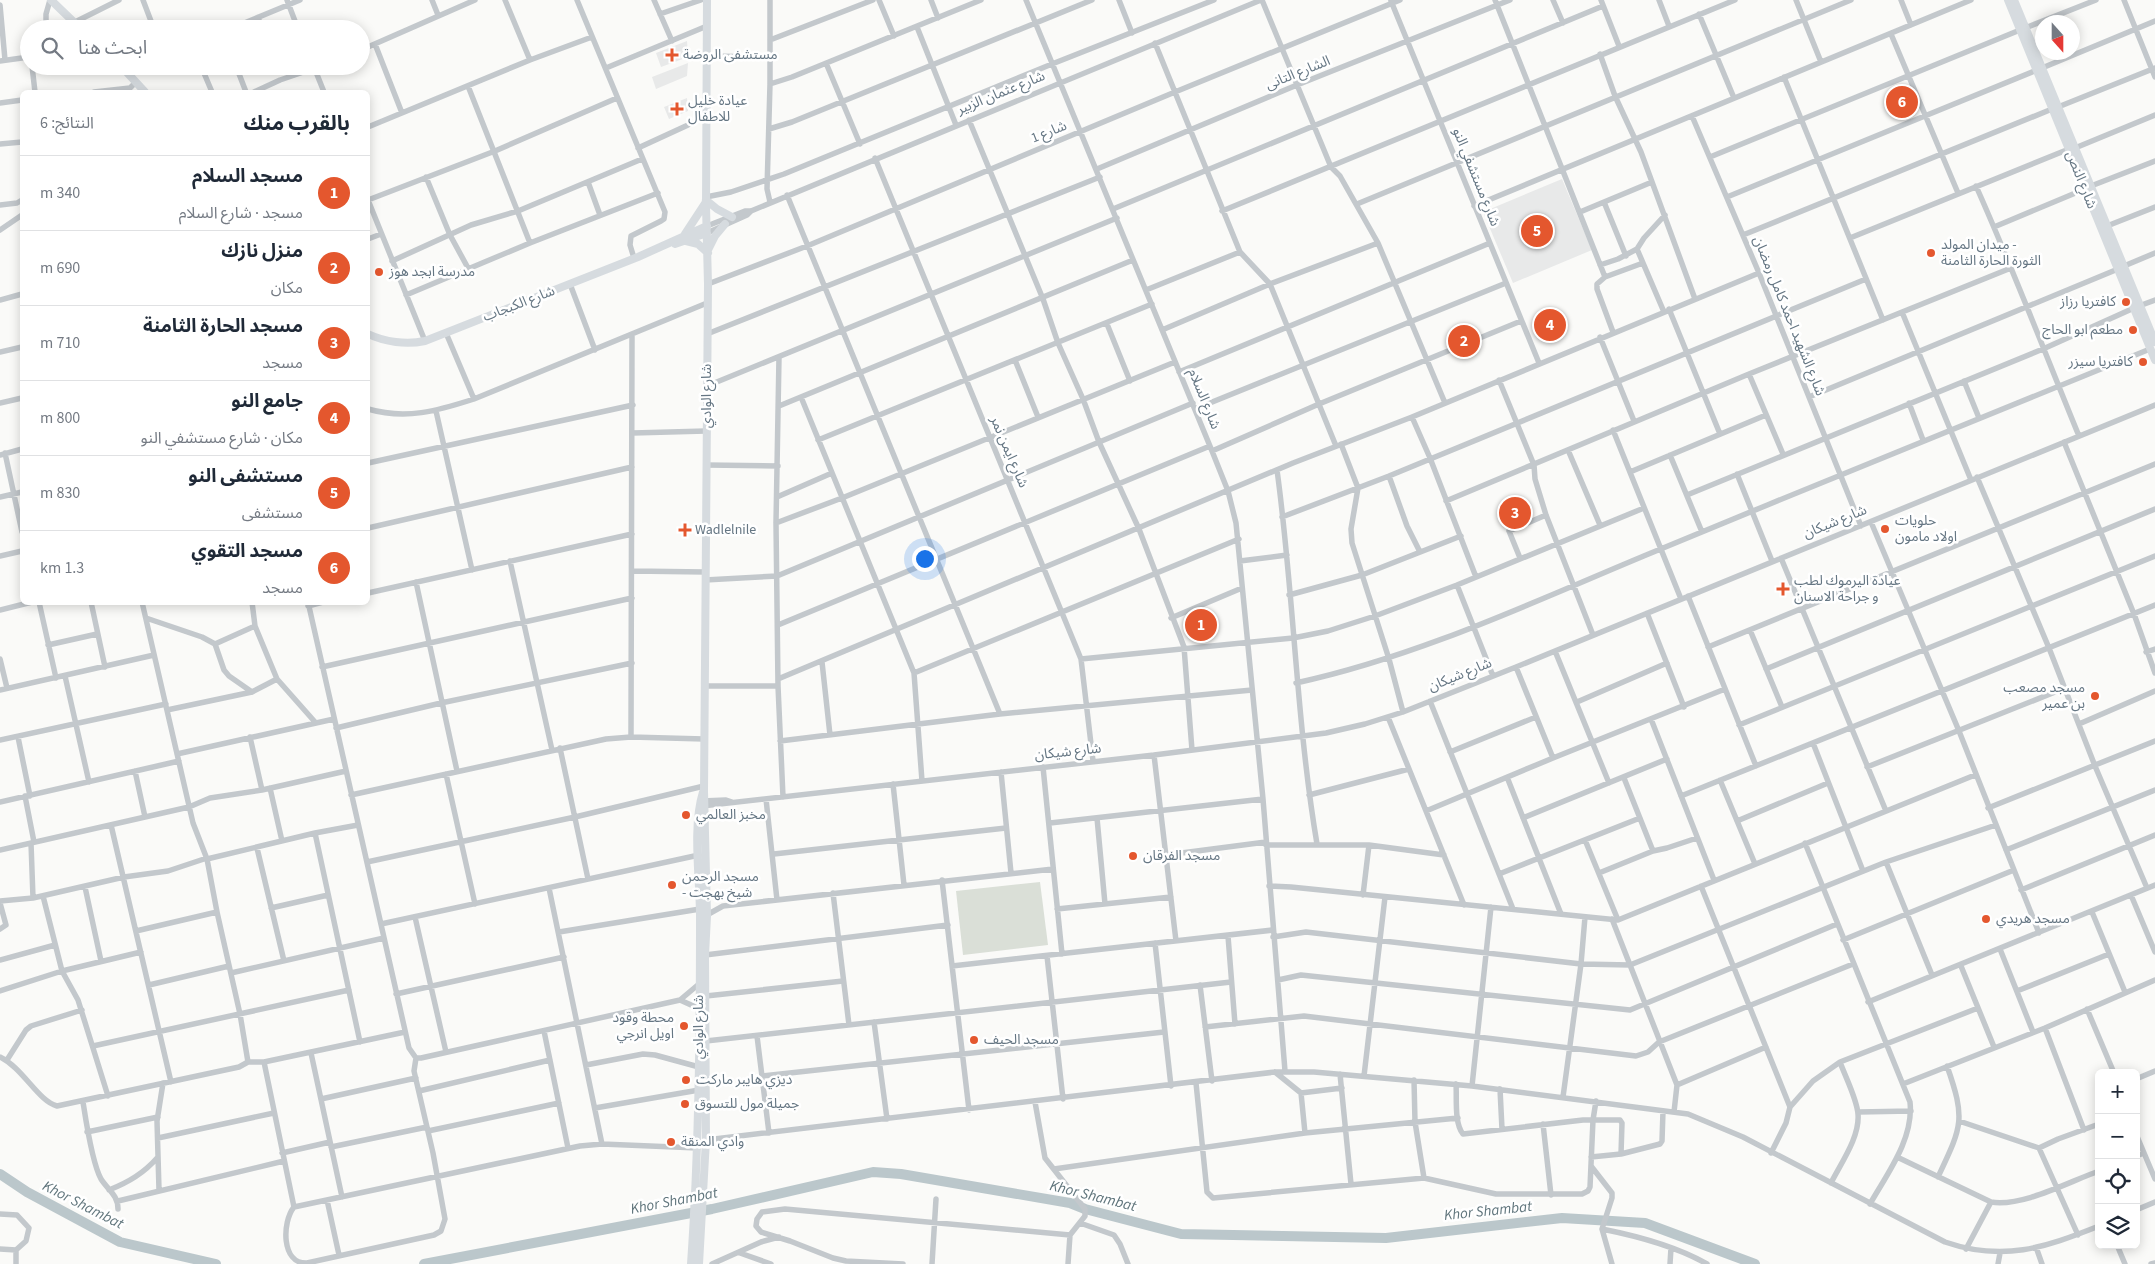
<!DOCTYPE html>
<html lang="ar">
<head>
<meta charset="utf-8">
<style>
	:root { --surface:#fff; --page:#f2f2f3; --text:#1f2937; --muted:#747a83; --line:#e0e1e3; --accent:#e4572e }
	body { margin:0; font-family:"Source Sans 3","Noto Sans Arabic",sans-serif; background:var(--page); color:var(--text); direction:rtl }
	.controls { position:absolute; right:15px; bottom:15px; display:grid; overflow:hidden; border-radius:8px; box-shadow:0 2px 12px #0003 }
	.controls button { width:45px; height:45px; display:grid; place-items:center; padding:0; border:0; border-bottom:1px solid var(--line); background:var(--surface); color:var(--text); font:25px sans-serif }
	.compass { position:absolute; left:2035px; top:15px; width:45px; height:45px; border-radius:50%; background:var(--surface); box-shadow:0 2px 12px #0003; rotate:159deg }
	.you { position:absolute; left:924px; top:558px; width:18px; height:18px; margin:-12px; border:4px solid #fff; border-radius:50%; background:#1a73e8; box-shadow:0 0 0 8px #1a73e833 }
	.badge { display:grid; place-items:center; width:32px; height:32px; border-radius:50%; background:var(--accent); color:#fff; font-size:16px; font-weight:700 }
	.pin { position:absolute; translate:-50% -50%; border:2px solid #fff; box-shadow:0 1px 5px #0006 }
	.list { margin:0; padding:0; list-style:none }
	h2 { display:flex; justify-content:space-between; align-items:center; height:65px; margin:0; padding:0 20px; font-size:21px }
	h2 small { font-size:16px; font-weight:400; color:var(--muted) }
	.list li { display:grid; grid-template-columns:32px 1fr auto; gap:15px; align-items:center; box-sizing:border-box; height:75px; padding:0 20px; border-top:1px solid var(--line) }
	.list b { display:block; font-size:19px; white-space:nowrap }
	.list p { margin:0; font-size:16px; white-space:nowrap; color:var(--muted) }
	.list em { font-size:16px; font-style:normal; color:var(--muted) }
	.icon { flex:none; width:28px; height:28px; fill:none; stroke:currentColor; stroke-width:2; stroke-linecap:round; stroke-linejoin:round }
	.map { position:relative; flex:none; width:2155px; height:1264px; overflow:hidden; direction:ltr }
	.search { position:absolute; background:var(--surface); box-shadow:0 2px 12px #0003; left:20px; top:20px; width:350px; height:55px; display:flex; align-items:center; gap:12px; box-sizing:border-box; padding:0 18px; border-radius:28px; color:var(--muted); font-size:19px }
	.panel { position:absolute; background:var(--surface); box-shadow:0 2px 12px #0003; left:20px; top:90px; width:350px; height:515px; border-radius:8px; direction:rtl }
	.map>svg:first-child { display:block }
	.built { fill:#e8e9e9 }
	.green { fill:#dadfd7 }
	.lines { fill:none; stroke-linecap:round; stroke-linejoin:round }
	.river { stroke:#bbc7cb; stroke-width:10 }
	.minor { stroke:#c3c8cc; stroke-width:5.5 }
	.major { stroke:#d6dbdf; stroke-width:8 }
	.poi-dot { fill:#e4572e; stroke:#fff; stroke-width:2 }
	.labels { text-anchor:middle; dominant-baseline:central; stroke-width:5; stroke-linejoin:round; paint-order:stroke }
	.poi-label { font-size:14px; fill:#657683; stroke:#fff; text-anchor:start }
	.street-label { font-size:14px; fill:#657683; stroke:#fff }
	.water-label { font-size:15px; font-style:italic; fill:#60757c; stroke:#fff }
</style>
</head>
<body>
<div class="map">
<svg width="2155" height="1264" viewBox="0 0 2155 1264">
	<rect width="100%" height="100%" fill="#fafaf8"/>
	<path class="built" d="M687,41l1,16 -27,10 -5,-14z
		M688,63l-1,13 -31,13 -4,-12z
		M687,98l1,13 -19,8 -5,-12z
		M1562,179l30,71 -79,33 -30,-71z"/>
	<path class="green" d="M1040,882l8,63 -85,10 -7,-64z"/>
	<g class="lines">
		<path class="river" d="M0,1174l27,18 93,50 96,22
			M424,1264l288,-55 161,-37 28,2 169,29 15,6 96,25 205,4 176,-20 83,5 110,41"/>
		<path class="minor" d="M143,0l11,29
			M287,0l11,29
			M432,0l6,15
			M505,0l25,60
			M577,0l88,212 -1,7 -3,2 -30,15 -1,9 4,13
			M654,0l18,41
			M770,0v84l-3,105 3,13
			M879,0l15,36
			M931,0l7,18
			M1026,0l186,451 16,40 8,32 27,276 22,272
			M1119,0l13,33
			M1262,0l69,167 9,9 38,67 67,160
			M1495,0l110,277
			M1553,0l10,23
			M1601,0l18,46
			M1659,0l10,26
			M1796,0l25,62
			M1901,0l10,25
			M2124,0l31,77
			M1391,1l148,362
			M0,5l5,55
			M660,14l41,-14
			M1699,14l35,84
			M258,17l4,12
			M73,23l46,-23
			M917,27l39,98
			M2025,28l71,-28
			M46,29v-15l4,-14
			M230,29l70,-29
			M1891,34l67,159
			M770,40l103,-40
			M1155,43l85,209 30,32 66,162
			M375,44l27,69
			M361,50l114,-50
			M1600,54l15,42 26,56 54,147
			M707,56l63,1
			M0,61l29,-4
			M826,63l34,81
			M32,66l3,26
			M201,66l11,26
			M236,66l10,26
			M314,67l10,25
			M606,68l101,-42
			M2042,68l113,-47
			M124,70l9,-4
			M1784,77l99,243
			M770,84l22,-7 189,-77
			M468,86l62,157
			M94,92l36,-4 6,-6
			M254,92l26,-12 41,-14
			M0,103l22,-3
			M2058,107l97,-39
			M1692,116l67,157 102,253
			M969,120l74,179 15,44 25,56 16,43 40,87 45,118 8,103
			M368,127l162,-67 62,-23
			M769,129l23,-7 300,-122
			M0,144l22,-2
			M638,148l50,-23
			M2075,148l80,-33
			M1710,157l310,-127
			M875,158l206,501 12,102
			M1097,169l200,-84 213,-85
			M426,177l24,58 18,33
			M588,182l12,33
			M1976,186c37,83 69,167 103,250
			M2091,186l64,-25
			M787,195l213,519
			M706,197l25,-5 53,-18 268,-110 162,-64
			M1727,197l310,-127
			M368,200l127,-49 122,-53
			M368,200l57,141
			M1604,202l22,54
			M1357,204l494,-204
			M0,205l17,-2 5,-3
			M1474,206l497,-206
			M1113,209l490,-203
			M1222,211l513,-211
			M1580,212l72,-30
			M707,226l38,-15h6l510,-211
			M2107,226l48,-19
			M1994,227l91,-38
			M0,230l22,-15
			M707,233l40,-18 4,-4
			M1743,235l309,-126
			M1850,238l219,-89
			M368,239l13,-5
			M1637,249l27,63
			M392,261l79,-36 47,-14 124,-52
			M1600,265l18,-6 19,-10 7,-11 21,-23
			M2124,266l31,-13
			M570,284l25,66
			M708,284l99,-38 368,-154 225,-92
			M1146,290l94,-38
			M406,295l124,-52 128,-50
			M0,300l22,-6
			M2139,306l16,-6
			M1669,309l51,125
			M1902,312l69,168
			M1107,324l23,57
			M1162,330l108,-46 108,-41
			M1613,332l-16,-43v-5l8,-7 38,-14
			M446,333l28,66
			M707,334l393,-157
			M1600,337l34,84
			M0,352l22,-5
			M779,357l-3,166 2,163 5,111
			M1015,360l23,57
			M1179,372l311,-129
			M1749,374l34,80
			M1499,380l35,85 1,14 11,36 47,120
			M1964,381l15,37
			M707,386l410,-168
			M801,397l113,276 8,108
			M1809,397l309,-128
			M0,403l22,-5
			M1909,403l14,37
			M779,406l354,-146
			M368,409c38,11 69,2 106,-10l233,-96
			M1195,409l311,-126
			M436,411l36,159
			M1412,417l18,41 46,119
			M1613,430l68,169
			M633,433l73,-2
			M818,440l334,-136
			M2064,442l70,172 21,59
			M1341,444l17,44 -7,41 1,14 37,116 14,53
			M1568,450l32,75
			M1212,451l107,-47 202,-83
			M5,453l17,79
			M0,455l22,-6
			M1670,455l32,77
			M368,463l265,-58
			M706,465l72,1
			M1277,470c17,124 19,250 40,374
			M1630,472l136,-57
			M1737,474l35,87
			M1389,476l18,50 13,26
			M1977,477l72,171 46,118 52,122
			M1687,495l356,-146 91,-41
			M0,497l22,-5
			M777,497l55,-24
			M1446,501l303,-127 262,-106
			M1282,517l107,-41 477,-197
			M1871,522l88,209 80,202
			M776,523l66,-25 333,-136
			M368,528l264,-61
			M0,556l22,-5
			M1520,558l-11,-27 37,-16
			M1781,558l105,253
			M510,561l42,189
			M1240,561l47,-6
			M632,571l73,1
			M705,580l72,-4 416,-173
			M416,582l41,189
			M1457,585l36,91
			M368,593l264,-59
			M1289,595l73,-20 99,-39
			M1688,596l68,170
			M39,602l17,76
			M91,602l14,65
			M142,602l51,221 14,36 10,53 23,102 8,48
			M252,602l3,24 22,53 38,43
			M308,602l101,446 7,10h5l259,-58 19,-16
			M308,606l15,-4
			M0,610l32,-8
			M1647,613l37,94
			M146,618l56,19 13,7 9,26 5,6 23,16
			M1171,618l71,-30
			M778,625l432,-179
			M1750,630l32,77
			M215,644l40,-18
			M48,645l49,-11
			M1708,647l447,-183
			M1555,651l54,132
			M2146,652l9,-3
			M0,659l7,29
			M1081,659l212,-21 35,-7 47,-15 82,-31 187,-77
			M822,662l8,73
			M322,667l310,-69
			M1516,667l37,91
			M1766,669l389,-160
			M914,673l325,-134
			M65,676l24,106
			M778,679l515,-216 119,-46 347,-144
			M1296,683c124,-27 239,-82 355,-130 166,-69 333,-136 499,-204
			M704,686h74
			M0,690l154,-35
			M1430,701l83,208
			M1577,702l90,-39
			M167,710l85,-18 25,-13
			M1388,717l76,188
			M1651,719l63,161
			M2079,724l76,-33
			M1739,725l416,-169
			M336,728l105,-25 191,-40
			M18,737l12,59
			M250,737l12,53
			M631,737l1,-402
			M0,740l166,-36
			M780,741l220,-27 252,-24
			M1813,743l50,128
			M560,748l28,131
			M1450,752l86,-35
			M177,754l157,-35
			M1154,755l22,186
			M1043,767l19,187
			M1867,767l198,-79
			M135,771l10,46
			M1001,772l10,101
			M446,774l29,130
			M1507,777l54,137
			M1624,778l29,73 14,-3 30,-10
			M1720,780l35,84
			M893,784l11,101
			M270,788l12,53
			M351,795l255,-56 25,-2 73,2
			M1309,795l100,-26
			M25,796l9,46
			M1681,796l474,-191
			M766,799l11,101
			M702,801l24,-1 6,2
			M0,802l179,-41
			M702,806l452,-51 172,-22 39,-9 38,-12 113,-45 639,-262
			M1988,808l167,-67
			M1426,811l127,-53 172,-69
			M1097,818l8,86
			M1523,818l144,-59
			M1737,821l91,-38
			M1050,823l213,-24
			M111,825l60,257
			M315,833l45,209
			M1585,840l33,80
			M31,843l2,55
			M1805,843l105,259c4,37 -23,72 -40,102
			M1266,845h103l75,10
			M257,848l27,113
			M0,850l189,-43 21,-9 52,-8 84,-19
			M2006,850l149,-60
			M774,854l232,-26
			M1166,855l100,-13
			M207,859l108,-26 43,-8
			M367,862l208,-45 129,-31
			M1886,862l46,113
			M1599,873l54,-22
			M1499,874l141,-56
			M942,880l27,230
			M1269,886l22,1 327,33 357,-145
			M1701,886l89,221 -4,16 -15,30
			M85,887l16,74
			M549,888l53,256
			M2021,890l134,-55
			M833,893l16,132
			M1363,895l6,-50
			M2131,895l24,57
			M43,896l19,75 16,29 30,96
			M0,901l33,-3 91,-21 44,-6 39,-13
			M0,903l6,22 -6,4
			M271,908l57,-13
			M1057,909l114,-12
			M2092,912l33,80
			M705,916l18,-10 330,-37
			M415,917l31,135
			M1612,919l65,166 -3,27
			M381,924l318,-69
			M136,931l81,-19
			M559,932l141,-23
			M1228,936l7,88
			M1273,937l33,-5 275,32 49,1 256,-103 110,-37
			M1843,940l171,-70
			M1155,943l16,143
			M2000,949l33,83
			M705,955l243,-30
			M1047,956l16,143
			M0,960l55,-15
			M952,966l321,-36
			M1961,966l33,81
			M231,973l153,-35
			M1278,980l23,-5 329,35 207,-86
			M149,985l80,-19
			M1200,985l12,96
			M0,991l62,-20 79,-19
			M2017,991l92,-37
			M396,994l168,-37
			M706,996l137,-15
			M680,1000l20,9
			M1868,1002l287,-117
			M2087,1009l27,64
			M874,1022l13,97
			M1205,1027l99,-11 332,40 12,-4 11,-10 194,-78
			M2045,1028l39,102
			M544,1031l24,117
			M757,1036l12,97
			M706,1041l525,-59
			M93,1046l256,-56
			M311,1053l31,144
			M0,1057c23,11 38,44 57,49l182,-39 9,-5h16l141,-30
			M416,1058l-2,13 19,82 12,66 -4,12 -7,4 -127,28c-26,1 -25,-41 -13,-56l286,-61 22,-2 96,4
			M7,1060l19,-30 5,-4 51,-16
			M264,1062l30,145
			M586,1065l57,-11 12,1 44,12
			M1275,1072l26,21 4,40
			M1340,1074l11,110
			M762,1076l402,-44
			M1364,1076l21,-179
			M2136,1079l19,-8
			M1414,1080l1,42 9,56
			M1196,1083l11,109 6,6 211,-20 72,16h86l6,-3 2,-4 3,-67 3,-19
			M1456,1084c1,14 -2,39 7,50l120,-14h37l2,3 -1,31
			M1903,1084l142,-56 110,-48
			M1677,1085l89,-38
			M1472,1086l19,-179
			M1500,1089l2,40
			M419,1091l131,-31
			M1301,1093l41,-5
			M1563,1097l18,-133 4,-47
			M321,1099l95,-21
			M83,1102c3,19 9,61 18,77 7,11 17,16 17,30
			M1035,1102l10,56 40,51v7l-15,19 -2,29
			M1790,1107l23,-26 27,-19 138,-54
			M595,1108l104,-18
			M1859,1112l52,-1
			M1959,1121l80,27 19,-9 41,-15
			M1543,1124l8,71
			M428,1131l131,-28
			M87,1132l71,-15
			M2136,1134l19,45
			M158,1138l116,-25
			M706,1140l569,-68h39l158,14 216,28 55,23 202,105c58,20 99,6 154,-16
			M331,1147l96,-20
			M2039,1148l39,87
			M282,1153l48,-11
			M2136,1156l8,-3
			M1591,1157l30,-3 39,-10 2,-3 1,-30
			M1897,1157l94,45c32,5 77,-20 108,-31
			M1591,1166l21,27v5l-10,31 10,35
			M1054,1169l251,-36 153,-15
			M1938,1177c24,-51 28,-57 9,-111
			M1831,1183c10,-20 29,-46 27,-69 -1,-15 -13,-38 -18,-52
			M109,1190c20,-8 35,-17 49,-33
			M159,1190l-2,-69 6,-38
			M327,1200l12,55
			M118,1201l166,-40
			M2136,1210l19,-8
			M0,1214l17,1 12,13 -3,13 -10,9v14
			M1080,1223l34,12 6,9 8,20
			M1602,1229c35,7 74,17 105,35
			M2117,1245l8,19
			M2036,1247l6,17
			M0,1249l16,1
			M1966,1249l25,-47
			M740,1253l31,11
			M712,1264l49,-22 18,-5
			M903,1264l-57,-3 -13,-3 -43,-17 -29,-9 -5,-6 1,-7 5,-7 23,-3 285,26
			M932,1264l4,-65
			M1670,1264l1,-16
			M1998,1264l2,-11
			M2151,1264l4,-1"/>
		<path class="major" d="M51,0l30,29
			M2008,0l147,360
			M2014,0l141,342
			M121,66l24,26
			M706,200l11,9 15,8
			M685,234l21,-32
			M686,241l12,3 10,9
			M675,244l32,-11
			M708,250l7,-14 10,-12
			M368,334c17,8 38,11 57,7l213,-84 69,-31
			M691,1264c8,-116 9,-232 9,-348 0,-37 -8,-89 3,-124
			M699,1264l7,-124 -1,-185 2,-39 -3,-125 4,-507 -2,-78 1,-206"/>
	</g>
	<g class="poi-dot">
		<path d="M669.5 47.5h5v5h5v5h-5v5h-5v-5h-5v-5h5z"/>
		<path d="M674.5 101.5h5v5h5v5h-5v5h-5v-5h-5v-5h5z"/>
		<circle cx="1931" cy="253" r="5"/>
		<circle cx="379" cy="272" r="5"/>
		<circle cx="2126" cy="302" r="5"/>
		<circle cx="2133" cy="330" r="5"/>
		<circle cx="2143" cy="362" r="5"/>
		<circle cx="1885" cy="529" r="5"/>
		<path d="M682.5 522.5h5v5h5v5h-5v5h-5v-5h-5v-5h5z"/>
		<path d="M1780.5 581.5h5v5h5v5h-5v5h-5v-5h-5v-5h5z"/>
		<circle cx="2095" cy="696" r="5"/>
		<circle cx="686" cy="815" r="5"/>
		<circle cx="1133" cy="856" r="5"/>
		<circle cx="672" cy="885" r="5"/>
		<circle cx="1986" cy="919" r="5"/>
		<circle cx="684" cy="1026" r="5"/>
		<circle cx="974" cy="1040" r="5"/>
		<circle cx="686" cy="1080" r="5"/>
		<circle cx="685" cy="1104" r="5"/>
		<circle cx="671" cy="1142" r="5"/>
	</g>
	<g class="labels">
		<g class="poi-label">
			<text x="683" y="55">مستشفى الروضة</text>
			<text x="688" y="101">عيادة خليل<tspan x="688" dy="16">للاطفال</tspan></text>
			<text x="1941" y="245">ميدان المولد -<tspan x="1941" dy="16">الثورة الحارة الثامنة</tspan></text>
			<text x="389" y="272">مدرسة ابجد هوز</text>
			<text x="2116" y="302" text-anchor="end">كافتريا رزاز</text>
			<text x="2123" y="330" text-anchor="end">مطعم ابو الحاج</text>
			<text x="2133" y="362" text-anchor="end">كافتريا سيزر</text>
			<text x="1895" y="521">حلويات<tspan x="1895" dy="16">اولاد مامون</tspan></text>
			<text x="695" y="530">Wadlelnile</text>
			<text x="1794" y="581">عيادة اليرموك لطب<tspan x="1794" dy="16">و جراحة الاسنان</tspan></text>
			<text x="2085" y="688" text-anchor="end">مسجد مصعب<tspan x="2085" dy="16">بن عمير</tspan></text>
			<text x="696" y="815">مخبز العالمي</text>
			<text x="1143" y="856">مسجد الفرقان</text>
			<text x="682" y="877">مسجد الرحمن<tspan x="682" dy="16">- شيخ بهجت</tspan></text>
			<text x="1996" y="919">مسجد هريدي</text>
			<text x="674" y="1018" text-anchor="end">محطة وقود<tspan x="674" dy="16">اويل انرجي</tspan></text>
			<text x="984" y="1040">مسجد الحيف</text>
			<text x="696" y="1080">ديزي هايبر ماركت</text>
			<text x="695" y="1104">جميلة مول للتسوق</text>
			<text x="681" y="1142">وادي المنقة</text>
		</g>
		<g class="street-label">
			<text transform="translate(1298 73) rotate(-22)">الشارع التانى</text>
			<text transform="translate(1001 93) rotate(-22)">شارع عثمان الزبير</text>
			<text transform="translate(1049 132) rotate(-22)">شارع 1</text>
			<text transform="translate(1476 177) rotate(68)">شارع مستشفي النو</text>
			<text transform="translate(2081 180) rotate(68)">شارع النص</text>
			<text transform="translate(519 304) rotate(-21)">شارع الكبجاب</text>
			<text transform="translate(1789 316) rotate(68)">شارع الشهيد احمد كامل رمضان</text>
			<text transform="translate(707 396) rotate(-90)">شارع الوادي</text>
			<text transform="translate(1204 399) rotate(68)">شارع السلام</text>
			<text transform="translate(1009 452) rotate(67)">شارع ايمن نمر</text>
			<text transform="translate(1835 522) rotate(-22)">شارع شيكان</text>
			<text transform="translate(1460 675) rotate(-22)">شارع شيكان</text>
			<text transform="translate(1068 752) rotate(-6)">شارع شيكان</text>
			<text transform="translate(699 1027) rotate(-90)">شارع الوادي</text>
		</g>
		<g class="water-label">
			<text transform="translate(1093 1196) rotate(14)">Khor Shambat</text>
			<text transform="translate(674 1201) rotate(-11)">Khor Shambat</text>
			<text transform="translate(83 1205) rotate(27)">Khor Shambat</text>
			<text transform="translate(1488 1211) rotate(-6)">Khor Shambat</text>
		</g>
	</g>
</svg>
<div class="controls">
<button>+</button>
<button>−</button>
<button><svg class="icon" aria-label="locate" viewBox="0 0 24 24"><circle cx="12" cy="12" r="6"/><path d="M12 2v4M12 18v4M2 12h4M18 12h4"/></svg></button>
<button><svg class="icon" aria-label="layers" viewBox="0 0 24 24"><path d="M12 4l9 5-9 5-9-5zM3 14l9 5 9-5"/></svg></button>
</div>
<svg class="compass" viewBox="-18 -18 36 36"><path d="M0-13l5 13h-10z" fill="#e53935"/><path d="M0 13l5-13h-10z" fill="#747a83"/></svg>
<div class="you"></div>
<div class="pin badge" style="left:1201px;top:625px">1</div>
<div class="pin badge" style="left:1464px;top:341px">2</div>
<div class="pin badge" style="left:1515px;top:513px">3</div>
<div class="pin badge" style="left:1550px;top:325px">4</div>
<div class="pin badge" style="left:1537px;top:231px">5</div>
<div class="pin badge" style="left:1902px;top:102px">6</div>
<div class="search"><svg class="icon" aria-label="search" viewBox="0 0 24 24"><circle cx="10" cy="10" r="6"/><path d="M15 15l6 6"/></svg>ابحث هنا</div>
<section class="panel">
<h2>بالقرب منك<small>النتائج: 6</small></h2>
<ul class="list">
<li><span class="badge">1</span><div><b>مسجد السلام</b><p>مسجد · شارع السلام</p></div><em>340 m</em></li>
<li><span class="badge">2</span><div><b>منزل نازك</b><p>مكان</p></div><em>690 m</em></li>
<li><span class="badge">3</span><div><b>مسجد الحارة الثامنة</b><p>مسجد</p></div><em>710 m</em></li>
<li><span class="badge">4</span><div><b>جامع النو</b><p>مكان · شارع مستشفي النو</p></div><em>800 m</em></li>
<li><span class="badge">5</span><div><b>مستشفى النو</b><p>مستشفى</p></div><em>830 m</em></li>
<li><span class="badge">6</span><div><b>مسجد التقوي</b><p>مسجد</p></div><em>1.3 km</em></li>
</ul>
</section>
</div>
</body>
</html>
